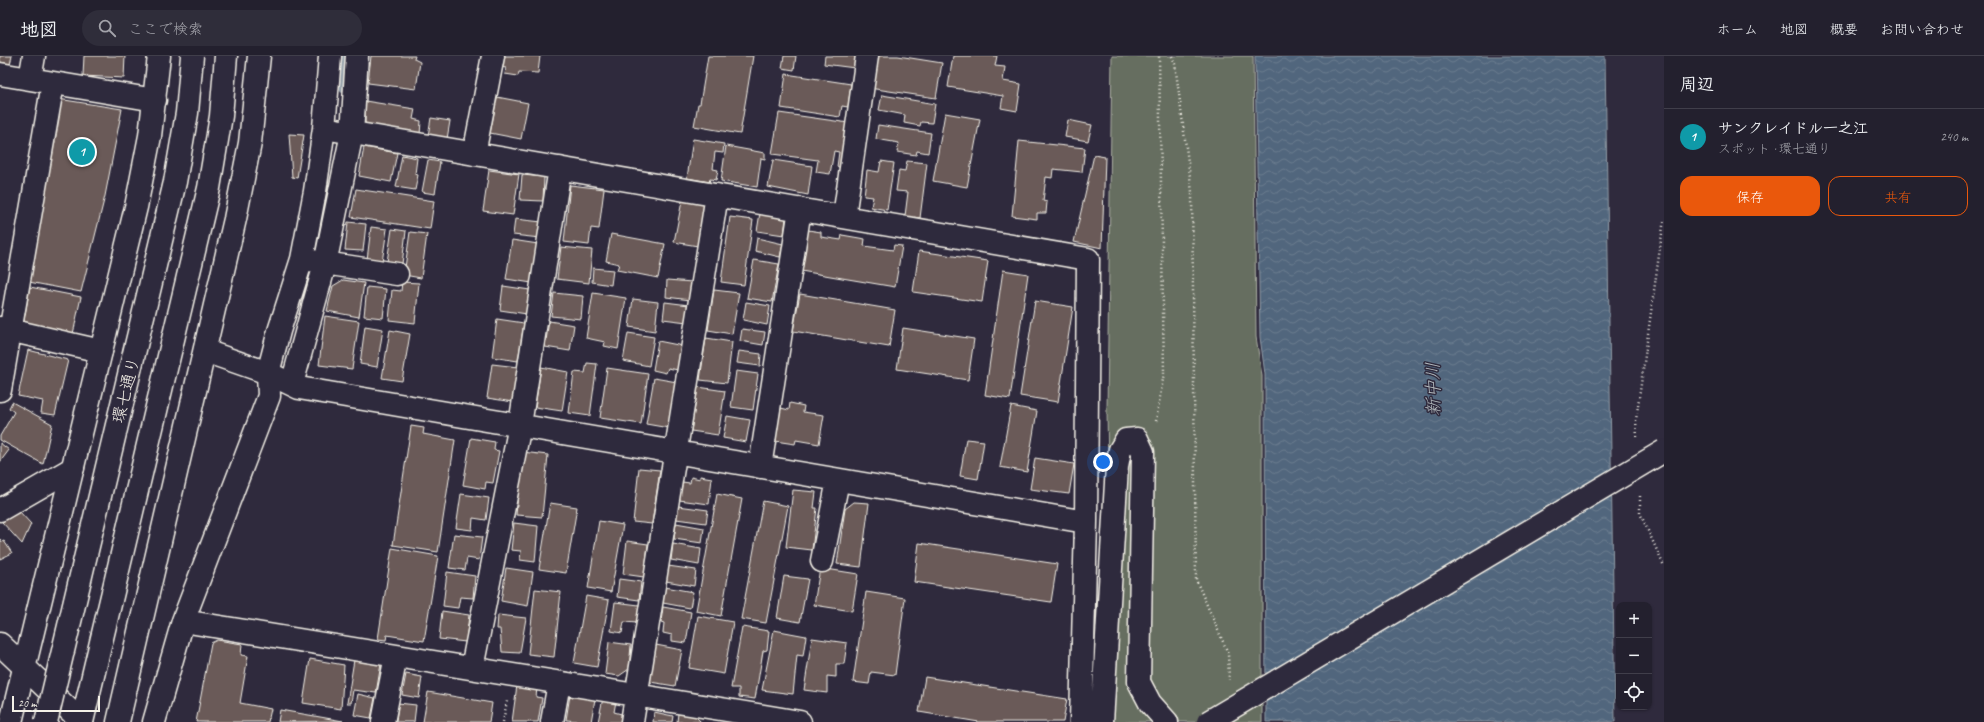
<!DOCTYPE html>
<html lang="ja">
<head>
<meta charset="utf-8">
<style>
	:root { --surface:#23202e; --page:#2f2d3a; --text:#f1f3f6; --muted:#a3a3aa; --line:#403e4a; --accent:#ea580c }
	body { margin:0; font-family:Caveat,"Klee One",sans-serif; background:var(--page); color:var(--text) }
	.controls { position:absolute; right:12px; bottom:12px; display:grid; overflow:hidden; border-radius:8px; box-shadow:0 1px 3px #0004 }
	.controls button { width:36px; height:36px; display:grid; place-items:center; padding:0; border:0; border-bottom:1px solid var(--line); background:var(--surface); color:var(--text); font:20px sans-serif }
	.scale { position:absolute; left:12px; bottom:10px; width:88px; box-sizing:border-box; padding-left:4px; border:2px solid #f4f1e8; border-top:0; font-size:11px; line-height:14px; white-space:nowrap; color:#f4f1e8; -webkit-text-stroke:3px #2f2a3d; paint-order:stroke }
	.you { position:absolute; left:1103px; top:406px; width:14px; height:14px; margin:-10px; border:3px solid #fff; border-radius:50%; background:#1a73e8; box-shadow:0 0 0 6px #1a73e833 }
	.badge { display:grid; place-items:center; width:26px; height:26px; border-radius:50%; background:var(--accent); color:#fff; font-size:13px; font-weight:700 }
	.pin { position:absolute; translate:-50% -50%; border:2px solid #fff; box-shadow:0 1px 4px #0006 }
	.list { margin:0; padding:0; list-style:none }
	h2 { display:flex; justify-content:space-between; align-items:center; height:52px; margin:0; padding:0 16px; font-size:17px }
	h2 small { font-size:13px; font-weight:400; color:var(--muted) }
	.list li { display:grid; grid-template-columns:26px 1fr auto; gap:12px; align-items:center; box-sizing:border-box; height:56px; padding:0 16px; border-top:1px solid var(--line) }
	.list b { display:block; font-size:15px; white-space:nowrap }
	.list p { margin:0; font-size:13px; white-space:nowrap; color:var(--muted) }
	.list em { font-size:13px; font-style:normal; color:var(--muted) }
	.actions { display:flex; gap:8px; padding:12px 16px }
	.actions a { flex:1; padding:9px 0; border:1px solid var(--accent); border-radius:12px; text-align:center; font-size:14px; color:var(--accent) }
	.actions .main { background:var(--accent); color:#fff }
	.icon { flex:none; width:22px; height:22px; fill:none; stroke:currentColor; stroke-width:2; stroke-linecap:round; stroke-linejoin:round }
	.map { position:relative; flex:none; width:1664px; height:666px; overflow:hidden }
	header { display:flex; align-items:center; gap:24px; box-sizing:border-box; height:56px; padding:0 20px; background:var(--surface); border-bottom:1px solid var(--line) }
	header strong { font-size:19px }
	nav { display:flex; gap:22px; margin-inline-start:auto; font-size:14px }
	.search { width:280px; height:36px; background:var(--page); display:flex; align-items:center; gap:10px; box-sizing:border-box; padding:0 14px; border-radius:22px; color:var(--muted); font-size:15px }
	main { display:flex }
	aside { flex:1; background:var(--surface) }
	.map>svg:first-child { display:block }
	.green { fill:#666e60; stroke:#adb0a4 }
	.water { fill:url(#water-waves); stroke:#929ea8 }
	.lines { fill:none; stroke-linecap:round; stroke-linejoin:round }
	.stream { stroke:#929ea8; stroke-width:9 }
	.building { fill:#6b5a58; stroke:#f4f1e8 }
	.minor-casing { stroke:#f4f1e8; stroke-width:25 }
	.major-casing { stroke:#f4f1e8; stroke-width:25 }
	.path { stroke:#f4f1e8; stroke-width:2.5; stroke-dasharray:1 3; stroke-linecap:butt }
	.minor { stroke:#2f2a3d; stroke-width:22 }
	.major { stroke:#2f2a3d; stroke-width:22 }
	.minor-bridge-casing { stroke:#f4f1e8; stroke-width:25; stroke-linecap:butt }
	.major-bridge-casing { stroke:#f4f1e8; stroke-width:25; stroke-linecap:butt }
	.minor-bridge { stroke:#2f2a3d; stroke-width:22 }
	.major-bridge { stroke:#2f2a3d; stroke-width:22 }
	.labels { text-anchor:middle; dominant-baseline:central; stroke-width:3; stroke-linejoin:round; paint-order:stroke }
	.street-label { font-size:17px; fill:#f4f1e8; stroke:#2f2a3d }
	.water-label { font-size:18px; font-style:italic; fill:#b3b9bd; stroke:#2f2a3d }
</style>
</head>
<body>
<header>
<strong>地図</strong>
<div class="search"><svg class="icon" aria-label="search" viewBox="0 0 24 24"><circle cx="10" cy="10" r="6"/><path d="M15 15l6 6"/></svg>ここで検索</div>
<nav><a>ホーム</a><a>地図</a><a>概要</a><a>お問い合わせ</a></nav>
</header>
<main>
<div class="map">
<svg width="1664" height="666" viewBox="0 0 1664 666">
	<defs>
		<pattern id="water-waves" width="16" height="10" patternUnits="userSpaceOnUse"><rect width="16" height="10" fill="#51667d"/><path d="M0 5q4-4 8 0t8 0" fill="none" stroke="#6b7c8f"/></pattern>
	</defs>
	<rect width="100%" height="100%" fill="#2f2a3d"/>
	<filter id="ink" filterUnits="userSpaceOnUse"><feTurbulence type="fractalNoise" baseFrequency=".025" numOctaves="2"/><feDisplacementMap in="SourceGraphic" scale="8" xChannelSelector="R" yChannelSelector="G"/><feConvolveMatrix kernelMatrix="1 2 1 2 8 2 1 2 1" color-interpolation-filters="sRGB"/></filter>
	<g filter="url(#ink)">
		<path class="green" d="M1112,0h141l3,281 6,39v346h-150l-5,-312z"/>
		<path class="water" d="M1255,0h350l10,666h-349l-1,-348 -5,-37z"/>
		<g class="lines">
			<path class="stream" d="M344,33l2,-33"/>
		</g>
		<path class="building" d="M0,0h12l-2,8 -10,-2z
			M84,0h41l-1,22 -41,-2z
			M371,0h44l-1,3 6,3 -4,27 -48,-6z
			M503,0h37l-2,17 -19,-1 -1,4 -13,-2 1,-6 -5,-1z
			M708,0h45l-13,78 -46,-8 4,-22h2z
			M784,0h12l-2,14 -12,-2z
			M825,0h32l-2,12 -31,-4z
			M874,0h24l44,7 -6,35 -67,-10z
			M953,0h44l-2,10 10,1 -2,14 18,3 -4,27 -16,-3 2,-12 -55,-9z
			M786,18l65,10 -3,23 -6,-1 -2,11 -59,-9z
			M882,39l53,9 -3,19 -11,-1 -1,4 -16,-3 1,-8 -26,-5z
			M497,41l31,6 -7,36 -31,-6z
			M58,43l64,10 -17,87 -24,96 -52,-10z
			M365,45l50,8 -2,10 8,2 -1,14 -55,-9z
			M779,57l70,10 -7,44h-5l2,-15 -5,-1 -4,23 -14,-2 2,-12 -46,-6z
			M945,57l35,6 -13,68 -34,-6z
			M431,62l19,3 -3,18 -19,-3z
			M1068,64l24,5 -4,16 -23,-4z
			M878,69l53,8 -3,20 -11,-2 -1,4 -19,-3 2,-9 -23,-4z
			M289,78l15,1 -7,43 -5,-1z
			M693,83l31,5 -1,9 -8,-1 -2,17 5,1 -2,10 -6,-1 -1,3 -22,-4z
			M1019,85l66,7 -3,24 -29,-3 -1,9 -6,-1 -3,24 4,1 -1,11h-9v6l-25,-3z
			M726,90l39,7v6l-4,-1 -4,29 -36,-6z
			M364,91l33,6 -6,29 -32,-6z
			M402,99l15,3 -2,16 3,1 -3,15 -19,-3z
			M1094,99l11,2 -3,91 -28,-6z
			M428,104l12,2 -5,32 -13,-2z
			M773,104l39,6 -4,29 -40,-8z
			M881,105l13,2 -7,47 -16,-3 2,-10 -9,-1 3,-26 12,2z
			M907,105l20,2 -7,55 -15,-2 3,-24 -12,-1 3,-21 6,1z
			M489,114l30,4 -6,41 -30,-4z
			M522,119l22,2 -1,24 -23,-1z
			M570,129l34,4 -5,40 -8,-1 -2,17 -25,-3z
			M356,133l78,12 -4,28 -79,-12z
			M682,145l24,3 -8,42 -24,-4z
			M760,157l26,5 -2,17 -27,-4z
			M730,161l23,3 -9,65 -23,-3z
			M515,163l27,3 -2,16 -27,-3z
			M348,166l18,2 -3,27 -18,-1z
			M371,171l16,2 -5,33 -15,-2z
			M392,173l14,2 -4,33 -15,-2z
			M808,174l13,2v5l20,3 1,-5 23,4 -1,7 29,4 1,-5 8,1 -7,41 -94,-16z
			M410,176l17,2 -6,44 -17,-3z
			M611,178l54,10 -7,34 -41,-8 2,-6 -13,-3z
			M757,182l26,6 -3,13 -25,-6z
			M512,184l26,4 -6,39 -26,-4z
			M561,191l31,3 -3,33 -32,-4z
			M919,195l69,10 -6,41 -69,-10z
			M754,204l25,4 -7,38 -25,-4z
			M593,212l20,2 -2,15 -19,-3z
			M1003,214l25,4 -18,125 -25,-4z
			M343,224l21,3 -5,34 -32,-6 6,-25z
			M667,224l25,2 -1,18 -25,-3z
			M402,226l17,1 -4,40 -26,-3 3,-30 9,1z
			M503,230l27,4 -3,24 -27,-4z
			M30,231l51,10 -8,37 -50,-9z
			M367,231l19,2 -3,29 -19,-2z
			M714,234l25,3 -7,41 -24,-4z
			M554,237l29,3 -2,23 -30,-3z
			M593,237l33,5 -8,51 -14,-3 1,-4 -19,-4z
			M800,238l95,16 -6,37 -96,-16z
			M633,243l25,3 -3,29 -26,-4z
			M1035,245l38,6 -15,95 -38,-6z
			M665,246l24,3 -2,17 -24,-3z
			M746,246l24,4 -3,19 -24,-5z
			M325,260l34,5 -7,48 -33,-4z
			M497,263l27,4 -6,38 -26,-4z
			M549,265l25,4 -4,26 -25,-4z
			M365,270l18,3 -6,38 -17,-3z
			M903,272l71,11 -6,41 -71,-11z
			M742,273l23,3 -2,13 -23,-4z
			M390,274l20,4 -8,47 -20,-3z
			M628,277l26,4 -5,29 -26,-5z
			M706,282l26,4 -5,41 -27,-3z
			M658,285l25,5 -5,24 -10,-2 -2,5 -13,-3z
			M28,294l40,10 -13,55 -14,-2 2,-12 -25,-5z
			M739,295l22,3 -1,12 -23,-3z
			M587,307l10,1 -7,52 -21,-3 5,-41 11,1z
			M492,308l26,3 -5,35 -26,-4z
			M541,311l27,5 -6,39 -27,-4z
			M607,312l41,6 -7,50 -41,-6z
			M736,315l22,3 -5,36 -22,-3z
			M654,322l23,4 -8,46 -23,-4z
			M698,331l27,4 -7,44 -27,-4z
			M12,346l40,22 -9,40 -43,-24v-4l14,-24 -5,-4z
			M790,347l14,3 -1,6 21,3 -5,29 -23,-4 -1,4 -20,-3 6,-33 8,2z
			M1011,350l26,5 -10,61 -27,-5z
			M727,360l23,4 -4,22 -23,-4z
			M411,370l13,2 -1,6 32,6 -17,112 -45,-7z
			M471,382l24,4 -1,8 5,1 -6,32 -7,-1 -1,7 -22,-4z
			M966,383l18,2 -6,38 -18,-3z
			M0,387l9,7 -9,12z
			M522,396l26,3 -6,62 -26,-2z
			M1035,402l39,6 -5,30 -39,-5z
			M639,412l21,2 -8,54 -19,-2z
			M700,420l12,2 -3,26 -30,-4 3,-18 8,1 1,-6 9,2z
			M793,434l23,2 -2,16h3l-5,42 -26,-3z
			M461,438l28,4 -3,22 -13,-2 -1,12 -16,-2z
			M717,438l25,5 -21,117 -25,-5z
			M763,445l25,5 -22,117 -25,-4z
			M854,446l15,1 -8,64 -24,-3 8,-55z
			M550,447l27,4 -11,66 -27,-4z
			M678,450l30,4 -2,13 -30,-4z
			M19,455l12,13 -9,20 -20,-22z
			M599,465l24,4 -12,67 -23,-4z
			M514,467l24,3 -3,36 -15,-2 1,-9 -10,-1z
			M676,467l28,5 -2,15 -28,-4z
			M454,478l28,3 -3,23 -12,-2 -2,12 -16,-2z
			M0,483l2,3 2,-1 8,12 -12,6z
			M627,485l21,3 -4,33 -21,-3z
			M919,487l138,21 -6,38 -137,-20z
			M673,488l28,5 -2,16 -28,-5z
			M392,492l46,8 -14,85 -37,-6 -1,5 -8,-1z
			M668,510l28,4 -2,16 -28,-5z
			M506,512l27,4 -5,34 -27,-5z
			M820,512l38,6 -6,37 -38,-6z
			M447,516l28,4 -2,22 -13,-1 -2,11 -15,-2z
			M784,520l24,3 -8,43 -23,-4z
			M619,523l22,3 -2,18 -22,-3z
			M665,531l28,5 -3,16 -27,-5z
			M535,533l26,3 -7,65 -26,-3z
			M866,536l39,6 -10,77 -24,-3 -2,12 -16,-2z
			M586,540l23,4 -12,67 -23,-4z
			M615,546l24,3 -2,18 -13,-1 -2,11 -11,-2z
			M663,551l28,5 -5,31 -14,-2v-6l-9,-2 1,-10 -3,-1z
			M442,555l27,4 -3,27 -27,-3z
			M498,559l28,3 -6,35 -18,-1 -2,-23h-3z
			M698,560l35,6 -9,52 -35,-6z
			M742,571l27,4 -2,19 -4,1 -8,48 -16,-2v-9h-8z
			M774,574l32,6 -3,20 -6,-1 -4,39 -31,-4z
			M812,582l35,5 -3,21h-8v13l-9,-1v17l-23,-3z
			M217,584l25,4 -1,11 7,1 -8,47 31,6 -3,13h-72l15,-79z
			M609,586l22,3 -2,24 -10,7 -14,-2z
			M656,589l26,5 -7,36 -25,-4z
			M310,603l34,6 -3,44 -38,-6z
			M354,604l27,4 -5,29 -23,-3 -2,13h-4z
			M406,618l16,3 -3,21 -17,-3z
			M925,621l142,22 -4,23h-84l-60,-10z
			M517,629l20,3 -1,9 6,1 -4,24h-26z
			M428,636l64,11 -3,19h-66z
			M358,638l17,4 -4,20 -17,-3z
			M570,639l25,4 -4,23 -25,-2z
			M603,642l13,3 -2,11 11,3 -1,7h-26z
			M398,647l18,2 -2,17h-18z
			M280,654l63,11 -65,1z
			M654,656l19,4 -1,6h-19z
			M678,657l15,1 8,8h-24z"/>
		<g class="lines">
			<defs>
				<path id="minor" d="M0,18l155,26
					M30,23l4,-23
					M324,72l764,131 -2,263 -5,200
					M474,98l19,-98
					M844,161l23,-161
					M311,205l86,13
					M0,272l101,23
					M205,295l63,22 31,15 787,134
					M292,328l33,-120 27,-131 5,-77
					M0,334l53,-307
					M760,411l40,-258
					M0,454l73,-42
					M822,505l16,-81
					M183,565l617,101
					M0,588l82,78
					M472,612l48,-243 40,-257
					M154,666l29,-101 86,-225 -1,-23 11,-42 23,-72 13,-68 9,-63 6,-72
					M383,666l13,-66
					M552,666l7,-39
					M632,666l85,-527
					M1102,666l15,-256 3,-16 6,-10 11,-1 6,13 -4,230 11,21 17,19"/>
				<path id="major" d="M11,666l125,-515 14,-71 9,-80
					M82,666l127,-534 12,-72 5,-60
					M118,666l117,-503 15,-76 9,-87"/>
			</defs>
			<use href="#minor" class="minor-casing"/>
			<use href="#major" class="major-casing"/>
			<path class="path" d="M1172,0l3,8 17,128 4,388 32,73 1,27
				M1156,365l8,-48 -5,-317
				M1637,381l-1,-17 28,-201
				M1640,440v17l24,53
				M503,666l4,-21"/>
			<use href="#minor" class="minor"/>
			<use href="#major" class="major"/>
			<defs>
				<path id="minor-bridge" d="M1208,666l456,-271"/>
				<path id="major-bridge" d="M46,666l129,-540 12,-69 5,-57"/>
			</defs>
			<use href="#minor-bridge" class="minor-bridge-casing"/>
			<use href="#major-bridge" class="major-bridge-casing"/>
			<use href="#minor-bridge" class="minor-bridge"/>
			<use href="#major-bridge" class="major-bridge"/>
		</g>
	</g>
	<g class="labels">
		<g class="street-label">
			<text transform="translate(126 334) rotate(-76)">環七通り</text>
		</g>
		<g class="water-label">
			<text transform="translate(1433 333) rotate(-91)">新中川</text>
		</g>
	</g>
</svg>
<div class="controls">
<button>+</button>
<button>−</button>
<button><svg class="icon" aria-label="locate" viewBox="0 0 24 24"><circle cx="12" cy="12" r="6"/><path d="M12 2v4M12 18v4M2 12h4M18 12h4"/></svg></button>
</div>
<div class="scale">20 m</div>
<div class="you"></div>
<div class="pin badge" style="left:82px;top:96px;background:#0f9aa8">1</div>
</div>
<aside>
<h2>周辺<small></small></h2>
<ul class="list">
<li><span class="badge" style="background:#0f9aa8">1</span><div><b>サンクレイドル一之江</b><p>スポット · 環七通り</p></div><em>240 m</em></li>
</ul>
<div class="actions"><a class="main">保存</a><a>共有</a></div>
</aside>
</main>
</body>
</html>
